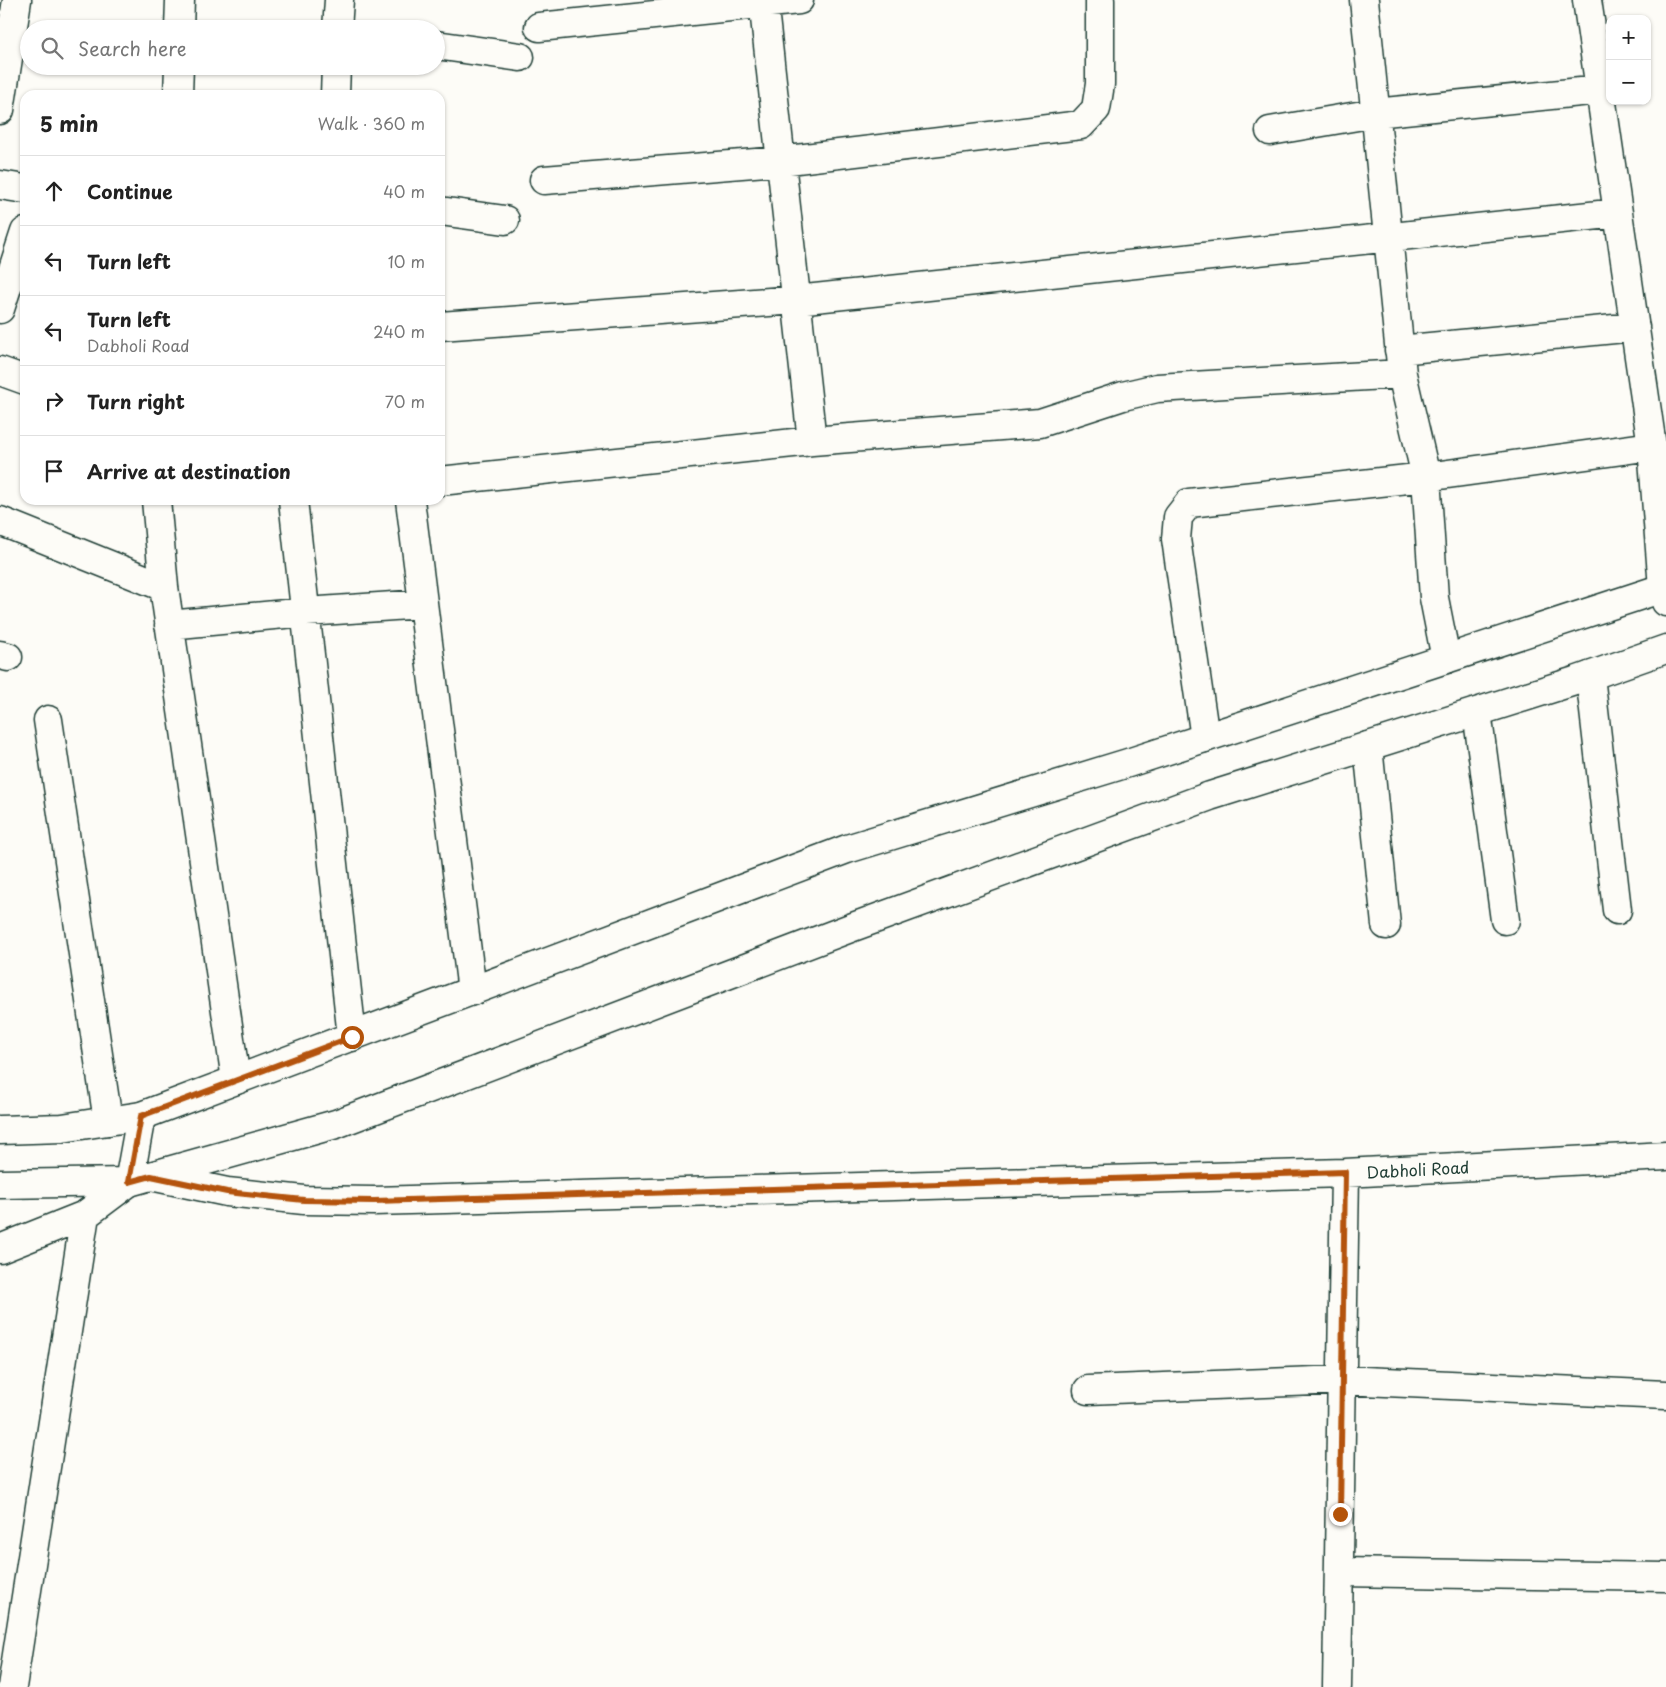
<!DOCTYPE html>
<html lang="en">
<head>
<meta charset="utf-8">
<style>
	:root { --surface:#fff; --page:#f6f6f6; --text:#222; --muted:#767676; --line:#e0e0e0 }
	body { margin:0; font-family:"Playpen Sans",sans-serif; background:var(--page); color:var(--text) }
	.controls { position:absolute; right:15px; top:15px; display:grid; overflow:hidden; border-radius:10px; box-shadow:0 1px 4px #0004 }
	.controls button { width:45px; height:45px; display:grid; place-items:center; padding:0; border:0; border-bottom:1px solid var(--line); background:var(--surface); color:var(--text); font:25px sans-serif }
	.stop { position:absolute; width:15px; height:15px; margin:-11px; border:4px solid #b45309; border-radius:50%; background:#fff }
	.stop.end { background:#b45309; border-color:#fff; box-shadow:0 1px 5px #0008 }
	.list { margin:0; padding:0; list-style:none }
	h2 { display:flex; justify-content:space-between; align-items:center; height:65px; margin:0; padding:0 20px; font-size:21px }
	h2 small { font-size:16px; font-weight:400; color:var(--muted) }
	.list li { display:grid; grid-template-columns:32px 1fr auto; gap:15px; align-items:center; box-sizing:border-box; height:70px; padding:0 20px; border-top:1px solid var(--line) }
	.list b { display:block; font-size:19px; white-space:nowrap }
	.list p { margin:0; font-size:16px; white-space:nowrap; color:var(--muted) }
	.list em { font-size:16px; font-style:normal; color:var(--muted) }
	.icon { flex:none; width:28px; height:28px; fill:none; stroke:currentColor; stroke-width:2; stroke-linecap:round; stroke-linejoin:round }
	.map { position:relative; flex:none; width:1666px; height:1687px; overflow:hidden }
	.search { position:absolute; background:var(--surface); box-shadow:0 1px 4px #0004; left:20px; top:20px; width:425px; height:55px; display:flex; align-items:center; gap:12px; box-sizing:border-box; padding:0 18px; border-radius:28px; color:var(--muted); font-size:19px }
	.panel { position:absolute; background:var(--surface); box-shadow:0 1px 4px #0004; left:20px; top:90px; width:425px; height:415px; border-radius:15px }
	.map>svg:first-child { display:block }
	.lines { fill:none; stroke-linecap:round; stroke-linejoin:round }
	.minor-casing { stroke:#1f3d34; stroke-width:31 }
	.major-casing { stroke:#1f3d34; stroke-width:31 }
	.minor { stroke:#fdfcf7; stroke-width:28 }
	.major { stroke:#fdfcf7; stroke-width:28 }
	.route { stroke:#b45309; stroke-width:6 }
	.labels { text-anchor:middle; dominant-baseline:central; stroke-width:5; stroke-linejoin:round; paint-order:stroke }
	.street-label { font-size:16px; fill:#1f3d34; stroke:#fdfcf7 }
</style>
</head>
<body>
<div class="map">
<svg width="1666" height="1687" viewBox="0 0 1666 1687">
	<rect width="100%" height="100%" fill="#fdfcf7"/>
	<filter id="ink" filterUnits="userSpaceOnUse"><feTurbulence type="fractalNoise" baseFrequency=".02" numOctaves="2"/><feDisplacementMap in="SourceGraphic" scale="10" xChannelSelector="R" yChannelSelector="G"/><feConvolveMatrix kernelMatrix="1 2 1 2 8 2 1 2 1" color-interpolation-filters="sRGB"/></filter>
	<g filter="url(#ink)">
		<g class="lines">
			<defs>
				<path id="minor" d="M763,0l49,441
					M1364,0l38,374 24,103 8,121 12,61
					M1587,0l65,446 11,142 3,14
					M539,27l260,-27
					M179,29l1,-29
					M337,29l2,-29
					M436,45l84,12
					M178,95l1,-29
					M335,95l1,-29
					M0,110l17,-110
					M1270,131l105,-18 225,-23
					M544,180l236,-19 301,-36 15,-16 4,-25v-84
					M0,185l25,4
					M440,211l65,9
					M0,309l25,-77
					M440,326l356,-26 822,-87
					M1399,350l236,-23
					M0,371l25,9
					M440,481l372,-40 228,-18 83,-27 34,-8 245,-14
					M156,500l8,87 72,493
					M293,500l59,537
					M410,500l62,491
					M0,521l164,66
					M169,625l137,-13 117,-8
					M0,655l8,2
					M1590,676l27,234
					M1477,712l28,208
					M48,720l60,401
					M1205,738l-29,-199 2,-22 11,-14 237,-26 226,-31
					M1368,746l18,179
					M151,1176l76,16 77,8 70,1 971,-28 321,-17
					M0,1249l85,-34 44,-33 12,-66
					M1088,1390l254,-10 324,15
					M1339,1572l327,5
					M12,1687l73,-472
					M1337,1687l8,-514"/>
				<path id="major" d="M0,1130l62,-2 79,-12 706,-267 281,-86 538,-176
					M0,1184l129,-2 207,-58 517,-197 357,-131 365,-115 91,-32"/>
			</defs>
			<use href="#minor" class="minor-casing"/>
			<use href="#major" class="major-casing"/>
			<use href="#minor" class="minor"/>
			<use href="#major" class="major"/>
		</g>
	</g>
	<g class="lines" filter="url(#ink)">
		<path class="route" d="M352,1037l-211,79 -12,66 22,-6 76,16 77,8 70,1 971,-29 -5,342"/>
	</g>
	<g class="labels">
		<g class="street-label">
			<text transform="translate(1418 1169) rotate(-3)">Dabholi Road</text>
		</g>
	</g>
</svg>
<div class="controls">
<button>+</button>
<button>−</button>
</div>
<div class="stop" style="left:352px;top:1037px"></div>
<div class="stop end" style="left:1340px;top:1514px"></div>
<div class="search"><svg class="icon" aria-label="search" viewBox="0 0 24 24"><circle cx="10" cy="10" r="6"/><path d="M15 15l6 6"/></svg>Search here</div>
<section class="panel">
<h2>5 min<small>Walk · 360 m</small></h2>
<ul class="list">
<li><svg class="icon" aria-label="ahead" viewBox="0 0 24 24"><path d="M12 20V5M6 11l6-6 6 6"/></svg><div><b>Continue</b></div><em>40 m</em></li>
<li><svg class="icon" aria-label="left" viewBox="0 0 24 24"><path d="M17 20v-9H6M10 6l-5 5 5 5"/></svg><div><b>Turn left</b></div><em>10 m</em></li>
<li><svg class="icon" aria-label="left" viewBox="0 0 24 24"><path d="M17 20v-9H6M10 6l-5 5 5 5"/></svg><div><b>Turn left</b><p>Dabholi Road</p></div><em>240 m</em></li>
<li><svg class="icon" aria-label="right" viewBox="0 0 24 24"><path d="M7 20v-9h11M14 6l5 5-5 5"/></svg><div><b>Turn right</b></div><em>70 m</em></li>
<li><svg class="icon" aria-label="arrive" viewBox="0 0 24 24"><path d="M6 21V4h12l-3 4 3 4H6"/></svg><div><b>Arrive at destination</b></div></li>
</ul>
</section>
</div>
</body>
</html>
